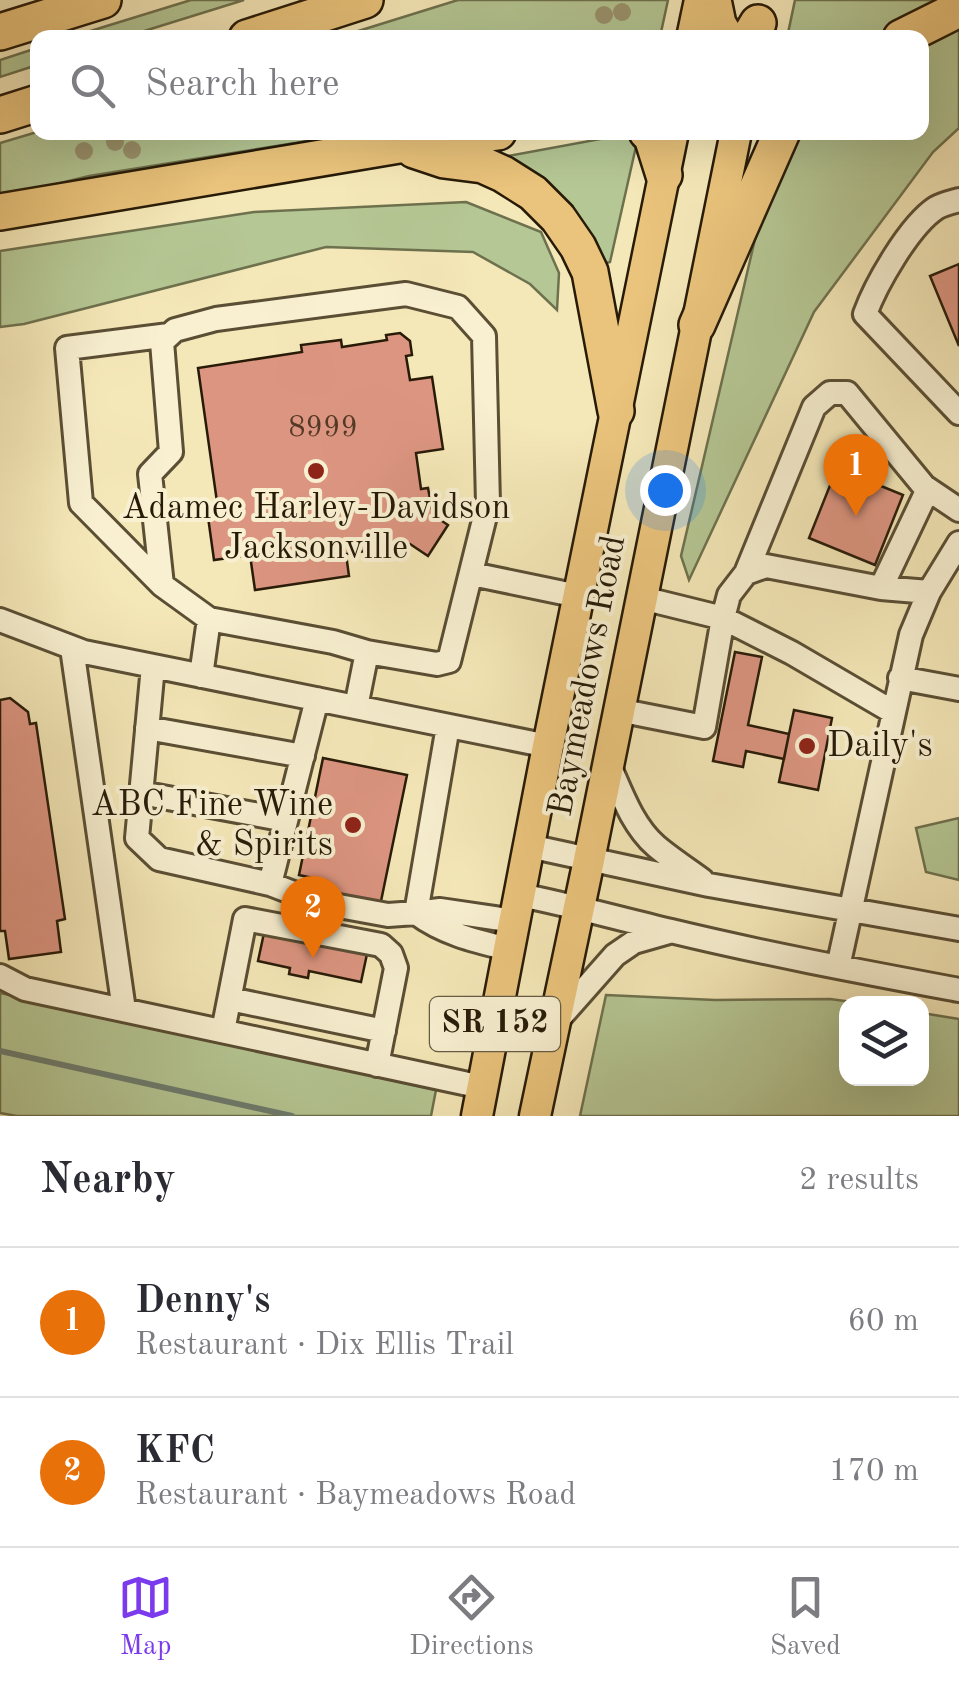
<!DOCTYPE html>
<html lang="en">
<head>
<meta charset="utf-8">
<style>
	:root { --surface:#fff; --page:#f2f2f3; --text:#2b2b33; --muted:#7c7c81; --line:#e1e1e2; --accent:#7c3aed }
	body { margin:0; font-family:"Old Standard TT",serif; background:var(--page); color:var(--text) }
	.controls { position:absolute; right:30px; bottom:30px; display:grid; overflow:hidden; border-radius:20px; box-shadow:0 10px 40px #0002 }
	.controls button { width:90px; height:90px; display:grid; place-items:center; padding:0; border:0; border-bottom:2px solid var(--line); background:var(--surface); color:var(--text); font:50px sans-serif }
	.you { position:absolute; left:665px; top:490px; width:35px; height:35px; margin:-25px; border:8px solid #fff; border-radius:50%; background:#1a73e8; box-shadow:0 0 0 15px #1a73e833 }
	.badge { display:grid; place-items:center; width:65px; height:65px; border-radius:50%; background:var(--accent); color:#fff; font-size:32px; font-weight:700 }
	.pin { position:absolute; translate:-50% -82px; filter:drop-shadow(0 2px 5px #0008) }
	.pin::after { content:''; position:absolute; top:52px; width:35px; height:30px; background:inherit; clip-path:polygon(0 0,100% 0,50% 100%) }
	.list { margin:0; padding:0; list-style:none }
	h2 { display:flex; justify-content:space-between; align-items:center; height:130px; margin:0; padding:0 40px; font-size:42px }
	h2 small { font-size:32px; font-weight:400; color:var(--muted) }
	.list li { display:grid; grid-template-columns:65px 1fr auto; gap:30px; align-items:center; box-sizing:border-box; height:150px; padding:0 40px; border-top:2px solid var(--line) }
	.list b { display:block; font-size:38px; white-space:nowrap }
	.list p { margin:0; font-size:32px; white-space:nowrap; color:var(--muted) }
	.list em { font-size:32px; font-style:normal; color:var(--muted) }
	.icon { flex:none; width:55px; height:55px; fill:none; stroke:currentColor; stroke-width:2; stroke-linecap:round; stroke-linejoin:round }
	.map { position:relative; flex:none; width:959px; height:1116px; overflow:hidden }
	.search { position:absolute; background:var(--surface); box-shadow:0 10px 40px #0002; left:30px; right:30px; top:30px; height:110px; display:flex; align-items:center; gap:25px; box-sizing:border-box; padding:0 35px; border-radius:20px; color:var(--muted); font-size:38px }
	.sheet { height:430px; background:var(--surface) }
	nav { display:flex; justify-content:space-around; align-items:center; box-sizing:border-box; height:140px; border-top:2px solid var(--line); background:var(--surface); font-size:28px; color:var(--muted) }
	nav a { display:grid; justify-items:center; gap:5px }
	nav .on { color:var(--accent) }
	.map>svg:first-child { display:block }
	.green { fill:#b5c794; stroke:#6e714e; stroke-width:2.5 }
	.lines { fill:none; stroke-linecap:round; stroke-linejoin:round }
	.stream { stroke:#6e7d6f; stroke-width:6 }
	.building { fill:#dc9581; stroke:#271b08; stroke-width:2.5 }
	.minor-casing { stroke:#5a4e34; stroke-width:28 }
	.major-casing { stroke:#271b08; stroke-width:35 }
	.highway-casing { stroke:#271b08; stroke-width:40 }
	.minor { stroke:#f8f0d1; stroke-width:22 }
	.major { stroke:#eac47c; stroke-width:30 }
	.highway { stroke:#eac47c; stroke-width:35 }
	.tree { fill:#9b946e }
	.poi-dot { fill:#8f2418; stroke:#f8f0d1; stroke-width:4 }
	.labels { text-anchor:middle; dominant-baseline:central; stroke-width:8; stroke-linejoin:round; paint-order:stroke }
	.number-label { font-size:30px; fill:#543a26 }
	.shield { fill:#f8f0d1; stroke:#665b44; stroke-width:2.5 }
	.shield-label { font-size:32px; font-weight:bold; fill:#271b08 }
	.poi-label { font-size:35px; fill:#271b08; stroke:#f8f0d1 }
	.street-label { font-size:35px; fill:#271b08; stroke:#f8f0d1 }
</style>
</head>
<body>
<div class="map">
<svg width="959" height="1116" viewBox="0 0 959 1116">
	<rect width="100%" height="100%" fill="#f5e8b8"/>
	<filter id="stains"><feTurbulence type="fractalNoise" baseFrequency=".002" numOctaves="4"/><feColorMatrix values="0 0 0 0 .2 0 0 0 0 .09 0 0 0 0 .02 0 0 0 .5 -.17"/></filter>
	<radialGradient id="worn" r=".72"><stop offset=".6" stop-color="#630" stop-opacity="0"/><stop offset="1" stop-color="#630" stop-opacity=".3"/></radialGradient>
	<path class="green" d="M191,0h53l-119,37h-54z
		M458,0h210l-8,37h-321z
		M795,0h156l-76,37 -88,1z
		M959,26v102l-26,24 -119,160 -125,268 -8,-24 85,-364 30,-59 126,-1v-88z
		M37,48v17l-37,12v-17z
		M37,132h1l320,1 -269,43 -89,22v-55z
		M622,135l9,1 6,6 -27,120 -10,3 -98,-108z
		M466,202l75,30 18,41 -2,37 -27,-26 -57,-32 -147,-5 -302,77 -24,3v-76l254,-39z
		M959,818v62l-33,-8 -10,-44z
		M0,993l436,97 -5,26h-414l-17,-3z
		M606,995l109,5 115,-1 30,4 -14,1v74h76v-65l37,6v97h-379z"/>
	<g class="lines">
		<path class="stream" d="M0,1051l292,65"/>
	</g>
	<path class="building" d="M959,264v82l-29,-70z
		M400,333l10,8 2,14 -6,1 4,24 22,-3 11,72 -27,4 5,36 7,-1 5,27 15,10 -20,31 -18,-12 -64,10 3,22 -94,14 -5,-35 -36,5 -6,-43 11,-1 -21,-148 104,-16 -1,-7 40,-5 1,7 45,-7 -1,-5z
		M837,468l66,27 -28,70 -66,-27z
		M735,652l27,5 -14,68 41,9 -5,25 -38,-8 -3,16 -30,-6z
		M10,698l18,14 2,12 6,-1 29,196 -8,2 4,31 -52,7 -4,-28h-5v-231z
		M794,710l38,8 -14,72 -39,-8z
		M323,758l84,17 -27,131 -57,-12 3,-13 -27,-6z
		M264,933l103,21 -6,28 -52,-11 -1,7 -19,-4 1,-6 -32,-7z"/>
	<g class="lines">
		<defs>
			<path id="minor" d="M959,200c-7,2 -16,4 -23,8 -27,18 -60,76 -71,106l94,99
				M746,573l68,-166 16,-14h17l80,97
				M472,574l106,22
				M162,585l-81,-82 -14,-155 102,-13
				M881,588l47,-99 31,21
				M209,619l124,23 34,10
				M0,620l84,32 464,94
				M72,648l52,362
				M153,666l-16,172 22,21 111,25 47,18 71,13 28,-2 32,-187
				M201,676l8,-57 -47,-34 -12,-111 21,-22 -9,-110 13,-12 41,-11 190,-25 52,13 26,29 4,168 -39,157 -12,3 -70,-12 -11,55
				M900,678l59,11
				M618,710l86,17 19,-109 -81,-20
				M893,712l-101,-59 -69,-35 6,-23 17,-22 20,-7 115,22 48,4
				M147,728l156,28
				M608,763c13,29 24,62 48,83 14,12 31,23 46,34
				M141,793l145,27
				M529,846l180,39 250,44
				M270,884l47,-185
				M520,895c51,10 100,24 151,36 95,23 192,41 288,59
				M509,949c-33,-8 -65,-15 -93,-36l24,-3 75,11
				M838,967l73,-332 18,-43 30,-49
				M0,976l25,13 457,98
				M230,999l154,32
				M554,1024l61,-69 19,-13 35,-10
				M223,1031l22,-112 136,26 10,9 5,14 -19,97"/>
			<path id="major" d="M692,38l8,-38
				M477,1116l71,-370 125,-614
				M535,1116l54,-256 147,-728"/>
			<path id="highway" d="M713,0l5,24 8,14
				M0,32l103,-32
				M247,38l118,-38
				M749,38l9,-15
				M901,38l58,-29
				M0,115l38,-12
				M647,132l5,5 12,38
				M414,150l30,10 39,5 20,9 30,19 25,25 20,29 12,25 26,139
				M0,212l399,-67 99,-13
				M697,325l85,-193"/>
		</defs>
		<use href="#minor" class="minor-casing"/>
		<use href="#major" class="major-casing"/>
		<use href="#highway" class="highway-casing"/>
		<use href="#minor" class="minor"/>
		<use href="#major" class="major"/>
		<use href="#highway" class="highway"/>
	</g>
	<g class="tree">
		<circle cx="622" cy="12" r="9"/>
		<circle cx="604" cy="15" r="9"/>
		<circle cx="115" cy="142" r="9"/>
		<circle cx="132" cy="150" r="9"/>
		<circle cx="84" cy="151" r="9"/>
	</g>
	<g class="poi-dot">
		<circle cx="316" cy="471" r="10"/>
		<circle cx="807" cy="746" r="10"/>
		<circle cx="353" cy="825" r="10"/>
	</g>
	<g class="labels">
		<g class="number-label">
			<text x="323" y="428">8999</text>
		</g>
		<rect class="shield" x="430" y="997" width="130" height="54" rx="8"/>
		<g class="shield-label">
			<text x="495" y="1024">SR 152</text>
		</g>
		<g class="poi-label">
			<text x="316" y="508">Adamec Harley-Davidson<tspan x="316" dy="40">Jacksonville</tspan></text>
			<text x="827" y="746" text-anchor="start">Daily's</text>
			<text x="333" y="805" text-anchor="end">ABC Fine Wine<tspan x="333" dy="40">&amp; Spirits</tspan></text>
		</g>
		<g class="street-label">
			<text transform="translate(588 676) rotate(-79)">Baymeadows Road</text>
		</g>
	</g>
	<rect width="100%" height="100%" filter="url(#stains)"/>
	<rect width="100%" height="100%" fill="url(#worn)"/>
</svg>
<div class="controls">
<button><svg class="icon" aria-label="layers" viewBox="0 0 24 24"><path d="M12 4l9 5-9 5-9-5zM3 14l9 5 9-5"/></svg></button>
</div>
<div class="you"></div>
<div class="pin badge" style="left:856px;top:516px;background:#e8710a">1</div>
<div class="pin badge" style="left:313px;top:958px;background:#e8710a">2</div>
<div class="search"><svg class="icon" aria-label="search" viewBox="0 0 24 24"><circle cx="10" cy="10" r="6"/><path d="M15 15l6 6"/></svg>Search here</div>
</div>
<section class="sheet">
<h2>Nearby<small>2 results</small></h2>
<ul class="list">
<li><span class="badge" style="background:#e8710a">1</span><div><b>Denny's</b><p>Restaurant · Dix Ellis Trail</p></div><em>60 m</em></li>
<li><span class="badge" style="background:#e8710a">2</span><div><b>KFC</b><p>Restaurant · Baymeadows Road</p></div><em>170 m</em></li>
</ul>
</section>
<nav>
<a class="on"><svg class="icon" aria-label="map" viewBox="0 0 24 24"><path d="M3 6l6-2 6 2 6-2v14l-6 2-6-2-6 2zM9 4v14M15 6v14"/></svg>Map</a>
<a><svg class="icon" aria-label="directions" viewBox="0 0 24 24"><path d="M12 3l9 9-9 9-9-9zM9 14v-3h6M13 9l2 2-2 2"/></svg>Directions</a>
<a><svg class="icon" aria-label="saved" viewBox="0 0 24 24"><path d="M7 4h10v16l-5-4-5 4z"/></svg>Saved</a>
</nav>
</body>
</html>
